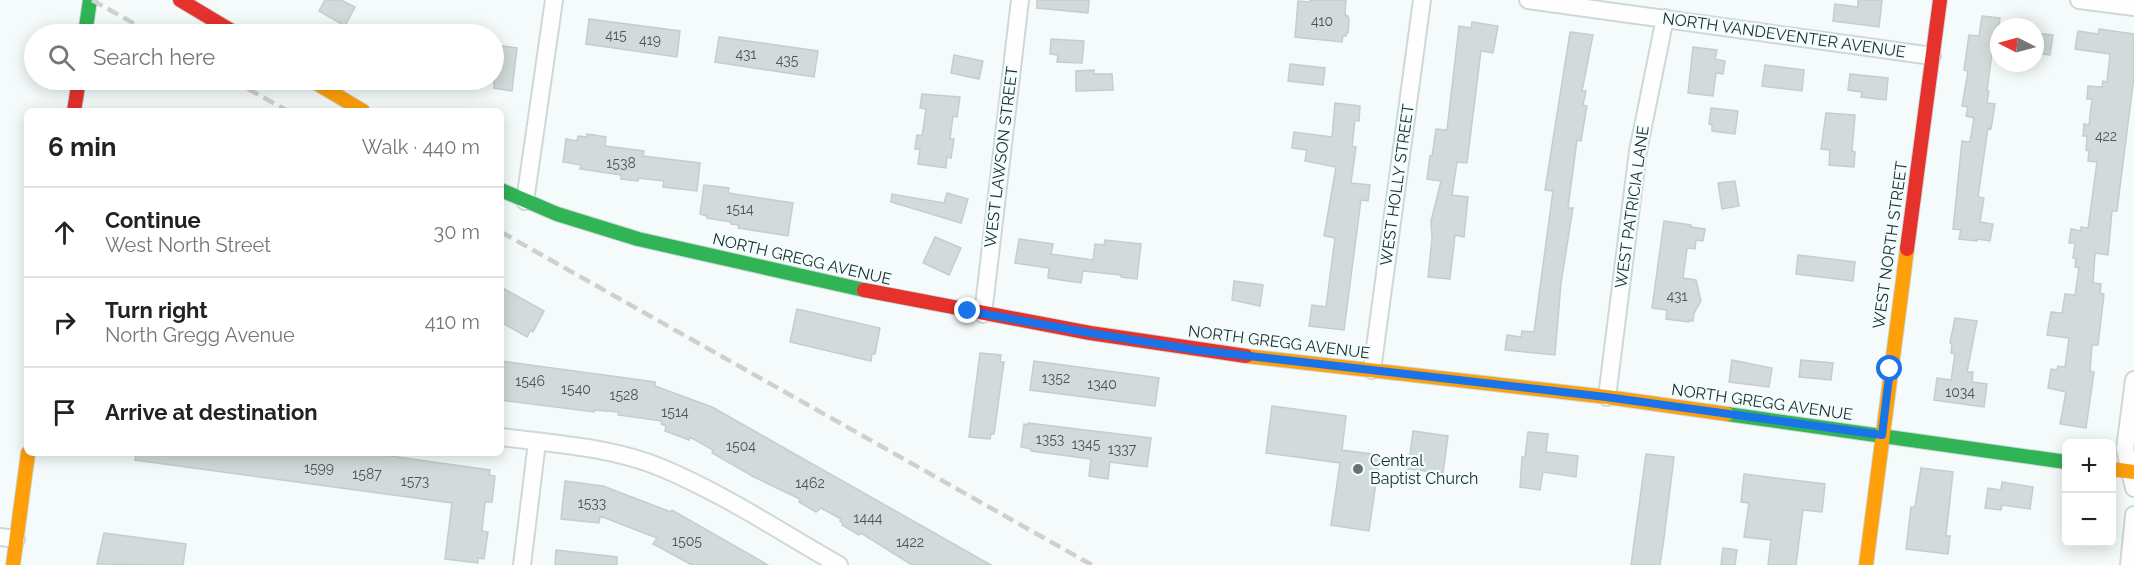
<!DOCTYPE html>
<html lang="en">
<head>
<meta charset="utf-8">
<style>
	:root { --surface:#fff; --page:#f2f2f2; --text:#222; --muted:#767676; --line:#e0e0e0 }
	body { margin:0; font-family:Raleway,sans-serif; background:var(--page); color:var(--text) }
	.controls { position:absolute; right:18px; bottom:18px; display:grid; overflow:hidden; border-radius:9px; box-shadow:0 3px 15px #0003 }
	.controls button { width:54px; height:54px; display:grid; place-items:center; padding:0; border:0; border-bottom:2px solid var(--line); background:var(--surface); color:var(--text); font:30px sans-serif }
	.compass { position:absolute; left:1990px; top:18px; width:54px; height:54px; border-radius:50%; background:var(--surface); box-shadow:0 3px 15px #0003; rotate:276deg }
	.stop { position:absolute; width:18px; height:18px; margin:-14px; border:4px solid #1a73e8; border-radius:50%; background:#fff }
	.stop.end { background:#1a73e8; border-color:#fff; box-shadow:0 2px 6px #0008 }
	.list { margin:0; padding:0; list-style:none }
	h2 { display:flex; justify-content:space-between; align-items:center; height:78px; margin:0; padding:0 24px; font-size:26px }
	h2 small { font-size:20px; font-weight:400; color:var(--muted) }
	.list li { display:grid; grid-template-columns:39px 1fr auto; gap:18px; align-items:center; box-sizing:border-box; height:90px; padding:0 24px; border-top:2px solid var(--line) }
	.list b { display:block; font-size:22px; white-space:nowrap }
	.list p { margin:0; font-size:20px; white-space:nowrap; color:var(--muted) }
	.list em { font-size:20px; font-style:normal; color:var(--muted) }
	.icon { flex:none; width:33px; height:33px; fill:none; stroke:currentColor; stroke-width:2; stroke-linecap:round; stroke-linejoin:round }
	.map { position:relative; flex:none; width:2134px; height:565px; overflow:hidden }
	.search { position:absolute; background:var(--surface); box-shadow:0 3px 15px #0003; left:24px; top:24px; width:480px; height:66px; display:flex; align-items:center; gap:15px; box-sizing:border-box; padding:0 21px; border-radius:33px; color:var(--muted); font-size:22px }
	.panel { position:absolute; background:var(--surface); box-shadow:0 3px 15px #0003; left:24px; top:108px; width:480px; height:348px; border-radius:9px }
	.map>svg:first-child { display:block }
	.building { fill:#d2dbda; stroke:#c5cdcd; stroke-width:1.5 }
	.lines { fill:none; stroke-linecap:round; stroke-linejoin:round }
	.street-casing { stroke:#cfd8d8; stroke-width:20 }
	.fast-casing { stroke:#cfd8d8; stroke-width:16 }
	.slow-casing { stroke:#cfd8d8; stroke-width:16 }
	.jam-casing { stroke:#cfd8d8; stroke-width:16 }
	.street { stroke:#fefefe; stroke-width:16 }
	.fast { stroke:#30b455; stroke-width:14 }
	.slow { stroke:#ff9f0a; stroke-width:14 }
	.jam { stroke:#e5322d; stroke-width:14 }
	.rail { stroke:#cfd0d0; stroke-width:4.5; stroke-dasharray:12 6; stroke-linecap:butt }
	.route { stroke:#1a73e8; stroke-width:8 }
	.poi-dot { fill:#697272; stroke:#f2fefe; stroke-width:2 }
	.labels { text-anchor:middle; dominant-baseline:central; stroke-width:4.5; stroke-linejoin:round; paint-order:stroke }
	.number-label { font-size:14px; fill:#4b5655 }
	.street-label { font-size:16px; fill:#1e2929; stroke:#f2fefe }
	.poi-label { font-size:16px; fill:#1e2929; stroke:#f2fefe; text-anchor:start }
</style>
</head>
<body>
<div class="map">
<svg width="2134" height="565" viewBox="0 0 2134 565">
	<rect width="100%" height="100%" fill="#f5fbfb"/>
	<path class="building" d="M325,0h16l14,7 -10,19 -26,-15z
		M1037,0h52l-1,13 -51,-5z
		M1310,0h36l-1,15 3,1 1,4 -1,13h-2v3h-3l-1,6 -47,-5 3,-36 12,1z
		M1858,0h24l-3,27 -46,-6 2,-17 23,3z
		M1982,16l18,2 -3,24 -3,12 -2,-1 -5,38h2l-2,12 8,1 -4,25 -3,-1 -10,69 6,1 -4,24 13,2 -3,17 -13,-2v2l-18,-2 2,-9 -8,-1 9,-88 8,1 4,-24 -8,-2 2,-9 -6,-1 6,-35 -4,-1 5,-35 10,1z
		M589,19l91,12 -3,26 -91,-13z
		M1472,22l26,4 -5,27 -12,-2 -14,112 -10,-1 -5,33 16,2 -4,40 -9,-2 -5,44 -22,-2 4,-38 -1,-18 10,-40 -14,-2 3,-23h2l4,-27 11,1 12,-104 12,2z
		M2099,29l35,5v42l-17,135h-5l-4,44 -13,-2 -2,30 8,1 -1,9 4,1 -6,51h-6l-2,26 4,1 -8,56 -26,-4 6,-32 -18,-4 3,-19 6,1 1,-4 7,1 4,-29 -22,-3 4,-23 11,1 3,-19 10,1 4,-27 -4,-1 1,-9h-3l2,-15h-6l2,-14 10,2v-4l7,1 9,-66 -9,-1 1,-10 -3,-1 1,-14h-4l1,-12 5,1 3,-26h-5l1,-13 14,1 1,-6 4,1 3,-28 -35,-5 3,-18 20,3z
		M1570,32l23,3 -11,56h4l-3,14 4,1 -6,35 -4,-1 -9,68h5l-12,75 -6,72 -50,-5 2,-15 14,2 1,-6 12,1 19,-141 -8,-1z
		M2035,33l18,2 -3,20 -15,-2z
		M719,37l99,14 -4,26 -99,-15z
		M1051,39l33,2 -2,22 -25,-1 1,-7 -8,-1z
		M494,45l23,3 -5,43 -18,-3z
		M1693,47l24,3 -2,9 10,2 -2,13 -7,-1 -3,23 -25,-3z
		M954,55l29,6 -4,18 -28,-6z
		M1290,64l35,4 -2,17 -35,-4z
		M1765,65l39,5 -2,21 -40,-5z
		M1094,70v4h18l1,16 -37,1v-20z
		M1850,74l38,4 -2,22 -25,-3 1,-5 -14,-2z
		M922,94l38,3 -3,20 -4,-1 -3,23h4l-3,19 -4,-1 -1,11 -28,-4 2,-15h-5l2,-14 5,1 4,-27 -6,-1z
		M1335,103l25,3 -1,15 -4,-1 -3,26 4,1 -5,36 19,2 -2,16 -7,-1 -17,130 -35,-4 3,-21 14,2 9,-69 -11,-2 12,-69 -31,-6 2,-11 -15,-2 2,-16 38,5z
		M1711,108l27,3 -3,23 -23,-3v-6l-3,-1z
		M1826,113l29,2 -3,36 3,1 -1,15 -25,-2 1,-15 -9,-1z
		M587,134l19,3 -1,9 39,5 -1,5 57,7 -3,28 -34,-4 1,-6 -26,-3v3l-17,-2v-4l-41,-6 1,-4 -18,-3 3,-23 11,2 1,-5 9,1z
		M1735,181l4,25 -17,3 -4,-26z
		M704,185l25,3 -1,5 65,10 -5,33 -50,-8 1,-3 -8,-1v-2l-24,-4v-2l-7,-2z
		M947,193l21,6 -7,24 -70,-21 1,-8 52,9z
		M1664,221l27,4v2l14,2 -2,12 -7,-1 -1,9 -8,-1 -4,30 13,2 5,21 -7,12 -1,8 -4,-1v2l-23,-3 1,-9 -15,-2z
		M935,237l26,11 -12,27 -26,-12z
		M1019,239l34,5 -2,10 42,6 2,-16 9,1 1,-5 36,4 -4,35 -16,-2v-2l-38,-4 -2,12 -33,-5 1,-10 -34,-5z
		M1798,255l57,7 -2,19 -57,-7z
		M1234,281l29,4 -3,21 -28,-6z
		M501,287l43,24 -11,21 -2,-2 -4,7 -26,-15z
		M797,309l83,19 -5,26h-3l-1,7 -81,-19z
		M1955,318l22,3 -10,51h6l-1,10 15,2 -3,23 -50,-7 3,-22 14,2 4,-26 -4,-1 1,-8 -2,-3z
		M980,353l21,2 -1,7h4l-10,72h-3l-1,5 -21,-2z
		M1732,360l40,8 -3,19 -40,-5z
		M1801,360l32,3 -2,17 -32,-3z
		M501,361l154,21v4l57,21 279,158h-79l-51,-32 -2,2 -17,-10 1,-2 -3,-2 1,-2 -20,-11 -5,4 -17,-10 1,-3 -46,-22 -42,-24 1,-3 -23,-13 -1,3 -24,-9 1,-5 -5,-2 1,-3 -44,-6 1,-3 -25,-2v2l-93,-12z
		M1034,361l125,17 -4,28 -125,-16z
		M1272,406l74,10 -4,34 38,5 -11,76 -38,-6 9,-62 -74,-10z
		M1028,423l123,15 -4,29 -37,-5 -2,17 -19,-3 2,-17 -60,-8v-2l-10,-2 3,-23 4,1z
		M1413,431l35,5 -5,37 -35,-4z
		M1528,432l20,2 -2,18 32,4 -2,21 -33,-5 -3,18 -20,-3 2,-30h3z
		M136,453h233l121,17 -1,5 6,1 -3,26h-7l-3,29 6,1 -4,27 -6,-1v5l-33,-4 7,-56 -317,-43z
		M1646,454l28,3 -10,81 -4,27h-29z
		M1921,468l32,4 -7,64h4l-2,18 -42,-5 5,-42h4z
		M1744,474l81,10 -3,28 -19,-2 -7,55h-28l3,-25 -27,-3 5,-34 -8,-1z
		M565,481l38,5 68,26 1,-2 96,55h-76l-39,-21 4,-6 -57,-22 -1,7 -38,-4z
		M2002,482l31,5 -3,22 -28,-4 -1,5 -16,-2 3,-20 13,2z
		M104,533l82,11 -3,21 -86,-1z
		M1723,548l14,2 -2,15h-14z
		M556,550l61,7v8h-62z"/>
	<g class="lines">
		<defs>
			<path id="street" d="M1528,0l404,56
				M2079,0l55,7
				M525,201l29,-201
				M983,314l37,-314
				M1372,370l50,-370
				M2134,380l-9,69 9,39
				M1607,397l31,-246 27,-133
				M501,437c53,7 111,10 161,31 62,26 119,64 177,97
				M0,537l16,2
				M522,565l15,-123
				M2129,565l5,-50"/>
			<path id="fast" d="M85,34l5,-34
				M501,190l56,24 81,25 226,51
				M1727,414l339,48"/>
			<path id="slow" d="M311,80l52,31
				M1246,356l361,41 120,17
				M2112,469l22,3
				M13,565l15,-112
				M1866,565l41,-316"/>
			<path id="jam" d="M180,0l57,34
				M74,111l5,-31
				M1907,249l33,-249
				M864,290l226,43 156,23"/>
		</defs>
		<use href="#street" class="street-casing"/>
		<use href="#fast" class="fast-casing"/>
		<use href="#slow" class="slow-casing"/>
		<use href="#jam" class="jam-casing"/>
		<use href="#street" class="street"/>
		<use href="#fast" class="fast"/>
		<use href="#slow" class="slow"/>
		<use href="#jam" class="jam"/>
		<path class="rail" d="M92,0l61,34
			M232,80l56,31
			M501,232l591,333"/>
	</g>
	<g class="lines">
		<path class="route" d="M968,311l122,22 107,17 409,47 276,38 8,-66"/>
	</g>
	<circle class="poi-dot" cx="1358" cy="469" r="6"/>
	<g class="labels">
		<g class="number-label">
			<text x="1322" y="21">410</text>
			<text x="616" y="35">415</text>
			<text x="650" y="40">419</text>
			<text x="746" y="54">431</text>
			<text x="787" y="60">435</text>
			<text x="2106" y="136">422</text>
			<text x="621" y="163">1538</text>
			<text x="740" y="209">1514</text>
			<text x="1677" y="296">431</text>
			<text x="1056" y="378">1352</text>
			<text x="530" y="381">1546</text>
			<text x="1102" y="384">1340</text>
			<text x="576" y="389">1540</text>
			<text x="1960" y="392">1034</text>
			<text x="624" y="395">1528</text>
			<text x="675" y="412">1514</text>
			<text x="1050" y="439">1353</text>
			<text x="1086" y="444">1345</text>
			<text x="741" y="446">1504</text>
			<text x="1122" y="449">1337</text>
			<text x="319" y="468">1599</text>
			<text x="367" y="474">1587</text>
			<text x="415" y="481">1573</text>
			<text x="810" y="483">1462</text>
			<text x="592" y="503">1533</text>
			<text x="868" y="518">1444</text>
			<text x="687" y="541">1505</text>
			<text x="910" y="542">1422</text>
		</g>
		<g class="street-label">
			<text transform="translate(1784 35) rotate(8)">NORTH VANDEVENTER AVENUE</text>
			<text transform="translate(1001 157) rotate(-83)">WEST LAWSON STREET</text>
			<text transform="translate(1397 185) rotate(-82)">WEST HOLLY STREET</text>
			<text transform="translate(1632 207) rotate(-82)">WEST PATRICIA LANE</text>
			<text transform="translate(1890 245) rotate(-82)">WEST NORTH STREET</text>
			<text transform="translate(802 259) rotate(13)">NORTH GREGG AVENUE</text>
			<text transform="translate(1279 342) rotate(7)">NORTH GREGG AVENUE</text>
			<text transform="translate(1762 402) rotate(8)">NORTH GREGG AVENUE</text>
		</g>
		<g class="poi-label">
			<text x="1370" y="460">Central<tspan x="1370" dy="18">Baptist Church</tspan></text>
		</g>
	</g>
</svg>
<div class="controls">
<button>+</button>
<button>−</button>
</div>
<svg class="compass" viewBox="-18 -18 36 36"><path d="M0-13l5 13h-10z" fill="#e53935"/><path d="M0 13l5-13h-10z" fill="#767676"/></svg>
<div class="stop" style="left:1890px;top:369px"></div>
<div class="stop end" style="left:968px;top:311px"></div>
<div class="search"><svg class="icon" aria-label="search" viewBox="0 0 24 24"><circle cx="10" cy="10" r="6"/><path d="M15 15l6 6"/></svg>Search here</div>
<section class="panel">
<h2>6 min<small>Walk · 440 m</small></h2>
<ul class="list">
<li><svg class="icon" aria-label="ahead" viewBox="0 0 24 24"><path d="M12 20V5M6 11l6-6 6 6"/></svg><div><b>Continue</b><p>West North Street</p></div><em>30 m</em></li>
<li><svg class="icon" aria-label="right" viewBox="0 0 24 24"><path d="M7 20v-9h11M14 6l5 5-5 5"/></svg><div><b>Turn right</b><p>North Gregg Avenue</p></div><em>410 m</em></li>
<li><svg class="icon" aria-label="arrive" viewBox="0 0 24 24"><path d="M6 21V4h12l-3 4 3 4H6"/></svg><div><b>Arrive at destination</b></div></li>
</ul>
</section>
</div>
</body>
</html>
